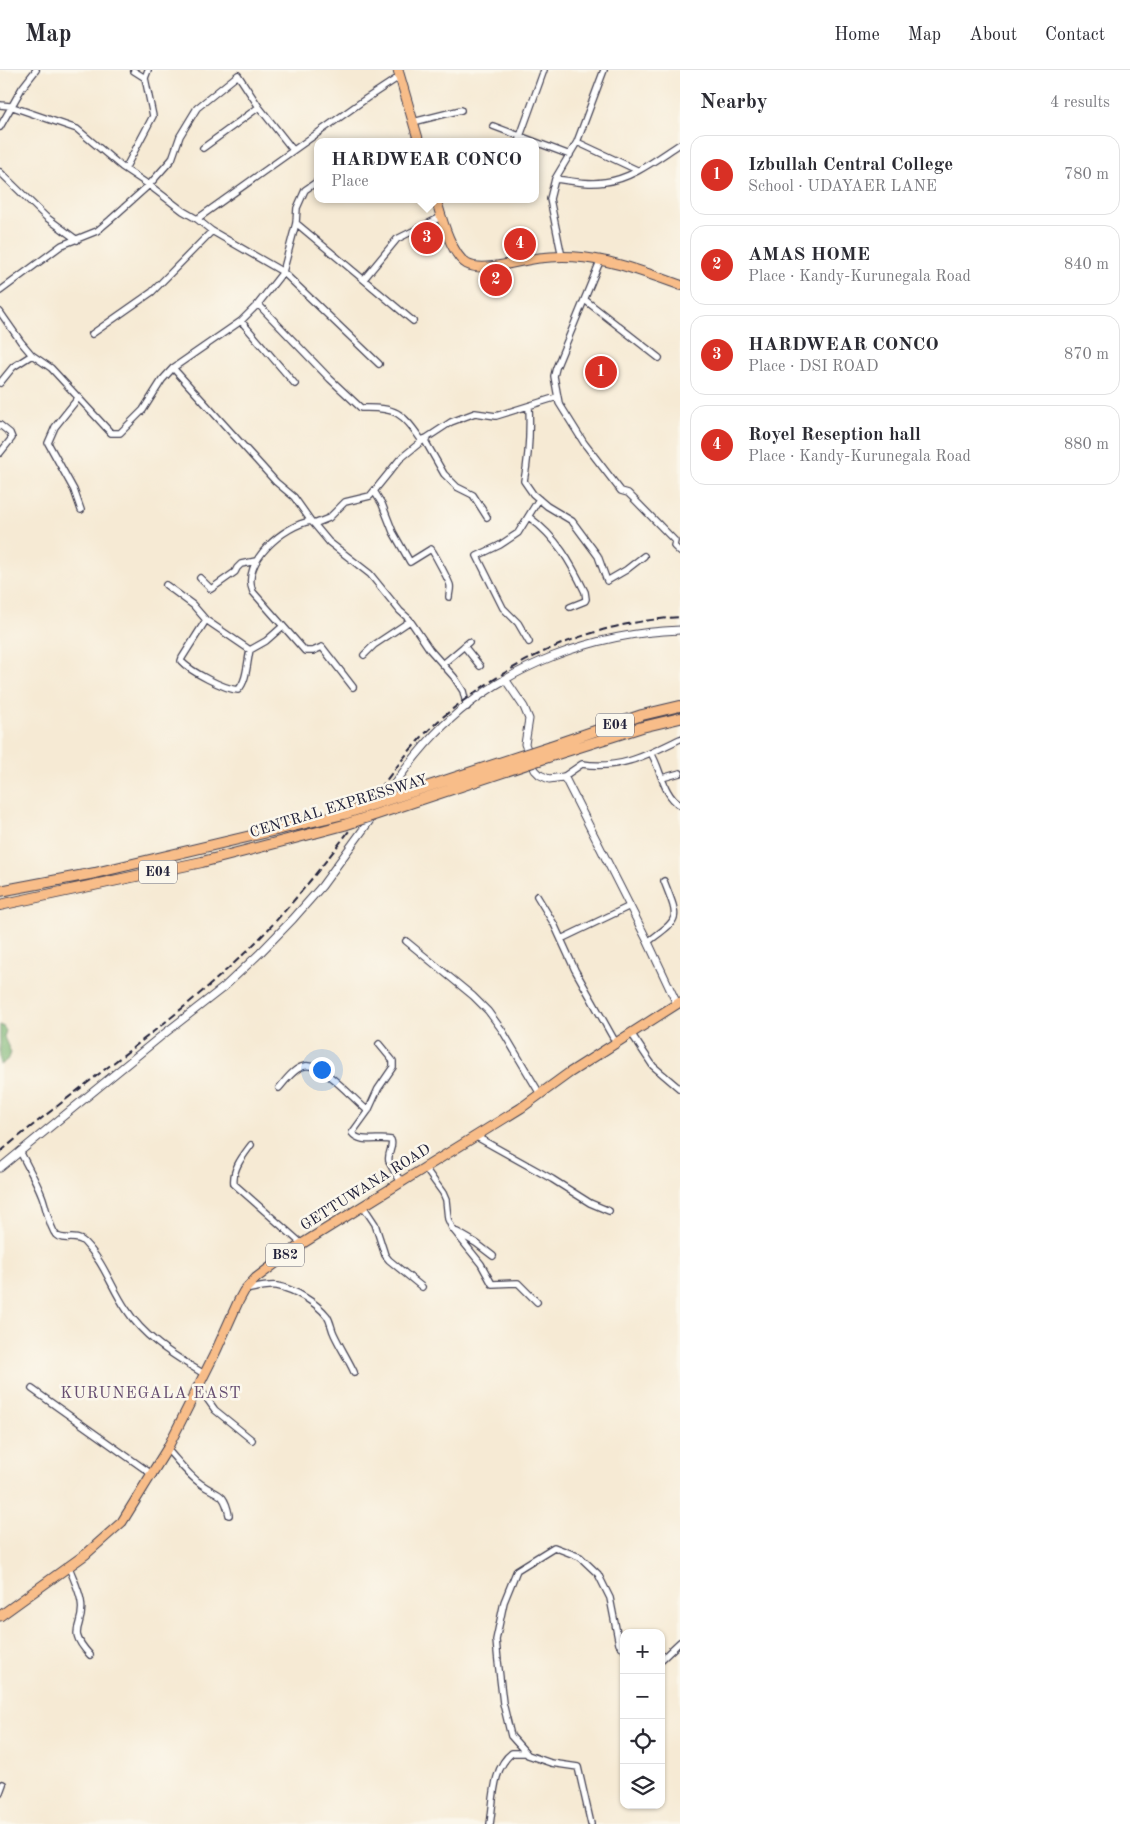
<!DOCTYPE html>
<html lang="en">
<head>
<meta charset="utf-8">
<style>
	:root { --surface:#fff; --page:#f2f2f3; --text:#2b2b33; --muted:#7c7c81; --line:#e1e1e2; --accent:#d93025 }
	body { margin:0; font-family:"Old Standard TT",serif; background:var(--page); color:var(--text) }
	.controls { position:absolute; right:15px; bottom:15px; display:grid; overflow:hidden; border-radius:10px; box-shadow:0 1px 4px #0004 }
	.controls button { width:45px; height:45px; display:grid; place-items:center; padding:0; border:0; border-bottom:1px solid var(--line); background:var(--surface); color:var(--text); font:25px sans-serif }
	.you { position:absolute; left:321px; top:999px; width:18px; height:18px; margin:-12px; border:4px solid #fff; border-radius:50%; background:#1a73e8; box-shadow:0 0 0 8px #1a73e833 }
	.badge { display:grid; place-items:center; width:32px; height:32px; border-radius:50%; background:var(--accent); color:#fff; font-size:16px; font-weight:700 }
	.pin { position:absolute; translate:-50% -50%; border:2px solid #fff; box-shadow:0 1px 5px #0006 }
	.popup { position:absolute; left:314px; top:68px; width:225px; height:65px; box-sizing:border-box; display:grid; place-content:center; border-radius:10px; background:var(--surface); filter:drop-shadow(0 1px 4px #0005); font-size:16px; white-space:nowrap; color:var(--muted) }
	.popup b { font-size:19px; color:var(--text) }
	.popup::after { content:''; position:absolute; left:50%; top:100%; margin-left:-10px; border:10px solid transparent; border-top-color:var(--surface) }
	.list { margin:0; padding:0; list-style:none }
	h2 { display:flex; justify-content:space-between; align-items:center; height:65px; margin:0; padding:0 20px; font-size:21px }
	h2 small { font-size:16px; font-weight:400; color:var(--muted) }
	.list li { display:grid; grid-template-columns:32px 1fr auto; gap:15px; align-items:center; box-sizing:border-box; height:80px; margin:0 10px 10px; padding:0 10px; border:1px solid var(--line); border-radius:15px }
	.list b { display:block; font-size:19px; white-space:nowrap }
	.list p { margin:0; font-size:16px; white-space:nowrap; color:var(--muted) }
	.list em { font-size:16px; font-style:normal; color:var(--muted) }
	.icon { flex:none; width:28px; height:28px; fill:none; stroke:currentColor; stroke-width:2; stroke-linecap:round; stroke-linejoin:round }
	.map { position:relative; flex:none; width:680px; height:1754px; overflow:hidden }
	header { display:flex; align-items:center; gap:30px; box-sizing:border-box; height:70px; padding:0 25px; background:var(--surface); border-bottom:1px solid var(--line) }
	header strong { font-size:24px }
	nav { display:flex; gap:28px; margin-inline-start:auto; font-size:18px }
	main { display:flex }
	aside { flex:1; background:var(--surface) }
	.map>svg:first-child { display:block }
	.forest { fill:#7db674; stroke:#506c58 }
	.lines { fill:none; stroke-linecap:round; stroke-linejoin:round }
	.minor-casing { stroke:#424052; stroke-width:8 }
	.tertiary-casing { stroke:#424052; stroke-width:9 }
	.primary-casing { stroke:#424052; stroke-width:11 }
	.trunk-casing { stroke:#424052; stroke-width:11 }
	.motorway-casing { stroke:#424052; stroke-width:12 }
	.minor { stroke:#fff; stroke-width:5.5 }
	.tertiary { stroke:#fff; stroke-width:7 }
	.primary { stroke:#f8bd89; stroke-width:9 }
	.trunk { stroke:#f8bd89; stroke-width:9 }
	.motorway { stroke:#f8bd89; stroke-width:10 }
	.rail { stroke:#22223b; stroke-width:2; stroke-dasharray:8 4; stroke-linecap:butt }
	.motorway-bridge-casing { stroke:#424052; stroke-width:12; stroke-linecap:butt }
	.motorway-bridge { stroke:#f8bd89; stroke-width:10 }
	.labels { text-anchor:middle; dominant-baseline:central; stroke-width:5; stroke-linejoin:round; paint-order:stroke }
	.shield { fill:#fbf7ec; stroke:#636270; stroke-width:1 }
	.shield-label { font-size:14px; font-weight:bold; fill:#22223b }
	.street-label { font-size:15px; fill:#22223b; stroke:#fbf7ec }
	.neighbourhood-label { font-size:16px; letter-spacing:1px; fill:#664e71; stroke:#fbf7ec }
</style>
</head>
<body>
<header>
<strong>Map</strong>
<nav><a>Home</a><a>Map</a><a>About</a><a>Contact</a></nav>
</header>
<main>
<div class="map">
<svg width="680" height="1754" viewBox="0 0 680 1754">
	<rect width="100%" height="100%" fill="#fbf7ec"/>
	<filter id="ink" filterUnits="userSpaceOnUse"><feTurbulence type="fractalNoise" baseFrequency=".02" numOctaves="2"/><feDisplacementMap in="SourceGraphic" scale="10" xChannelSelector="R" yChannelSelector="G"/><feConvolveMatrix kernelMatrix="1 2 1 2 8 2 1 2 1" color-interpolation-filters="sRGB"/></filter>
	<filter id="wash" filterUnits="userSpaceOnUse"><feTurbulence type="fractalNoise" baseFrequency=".0096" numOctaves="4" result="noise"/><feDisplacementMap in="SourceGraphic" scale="20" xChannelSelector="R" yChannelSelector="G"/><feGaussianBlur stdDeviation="1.12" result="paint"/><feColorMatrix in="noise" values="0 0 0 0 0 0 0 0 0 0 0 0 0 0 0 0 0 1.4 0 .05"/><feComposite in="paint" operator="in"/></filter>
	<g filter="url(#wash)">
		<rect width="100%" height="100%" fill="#f6ead4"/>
		<path class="forest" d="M0,955l3,1 3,5 -2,6 7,16 -4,7 -7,5z"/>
	</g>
	<g filter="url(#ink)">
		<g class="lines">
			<defs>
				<path id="minor" d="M134,1l11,7
					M0,35l10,1 67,23 45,38 27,18 34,26 14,8 15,12 71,41 96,92
					M413,52l48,-12
					M493,56l77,29
					M0,57l22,-39 14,-18
					M518,72l26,-72
					M577,72l60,28
					M203,78l56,-41
					M125,99l28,-53 -8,-38 3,-8
					M0,102l46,45 31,23
					M555,109c17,2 33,6 50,3 27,-3 53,-24 75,-38
					M197,149l170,-121 32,-21
					M296,153l117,98
					M562,187l-12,-58 5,-20 22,-37 27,-72
					M601,189l-45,109 -2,8 5,27 25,40 37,48 7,2 7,7 40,41 -1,5 6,6
					M364,209l33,-40 44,-22
					M0,221l62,-46 35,-14 13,-11 39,-35 23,-26 8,-23 17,-28 41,-33 21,32 34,43
					M585,230l74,58
					M258,234l72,75 31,29c35,-1 41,4 61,33
					M0,242l21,30 11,13 19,13 60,65h9l23,-23 19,-30 11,-12 68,-47 17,-17 25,-32 13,-49 1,-15 8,-18 13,-9
					M241,251l54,63
					M92,264l60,-42 60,-61
					M173,298l103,114 18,15 17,24
					M0,313l13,-16 19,-12
					M79,327l-24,30 -7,16 26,47 7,20
					M529,336c1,25 0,50 -5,75l9,13 14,12 25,15 26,35 9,25 19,-11 18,-14
					M0,355l10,8 2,5 -12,15
					M424,369l20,35 13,13 16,8 14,22
					M374,421l8,13 11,28 17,30 21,-13c2,2 18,32 19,36 1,4 -1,8 -1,12
					M529,447c28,21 41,44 56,75l1,7 -1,2 -15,6
					M314,454l15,18 41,32 30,37 9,8 21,31 24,27 9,14 4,16
					M200,508l11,11 24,-17 2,-4 4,-4 15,-3
					M166,515l27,20 13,15 44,30 16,-9 17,-15
					M206,550l-24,38 -1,3c10,11 43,28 57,29 9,-9 9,-27 12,-40
					M529,572l-11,-19 -15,-15 -26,-52 23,-11 18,-12 21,-34
					M464,576l16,20
					M364,585l10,-10 36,-24
					M443,594l26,-22
					M353,617l-31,-40 -9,4h-8l-52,-59c-13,-30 32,-67 58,-71l3,3 15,-6 16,-16 25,-6 30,-37 22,-18 29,-19 24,-9 21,3 61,-19
					M651,683c10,16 12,42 29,52
					M563,707l19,-13c38,6 65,-9 98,-25
					M662,708l18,-5
					M537,826l17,28 21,46 41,73
					M561,869l69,-33
					M406,871l67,55 15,15 14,19 38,64
					M648,872c32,-25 32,-20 16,-61
					M631,963l22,33 27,23
					M379,974l14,17v6l-15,22 -10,22 -16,22c8,11 27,4 39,7 3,7 -4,13 -2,21 2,7 9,16 13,22
					M279,1018c6,-7 16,-21 26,-22 18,-3 49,34 63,45
					M475,1066l77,43 38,24 19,8
					M251,1075c-8,11 -19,24 -17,39l68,60
					M20,1081c7,15 16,29 22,45 4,10 7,31 14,39 7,7 20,-1 28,7 20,20 27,45 42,67 19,30 49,47 78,65
					M425,1098l18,25 3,7 2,19 4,9 29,36 11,20 26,-1 19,19
					M363,1136l12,18 10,31 4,5 33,27
					M457,1162l19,11 17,13
					M246,1220c10,-2 21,-5 31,-4 17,3 40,17 50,30 4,6 4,12 7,18 6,13 14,25 20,38
					M198,1316l17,24 37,30
					M32,1319l121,86
					M167,1379c11,12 21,26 34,35 16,12 23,6 28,31
					M69,1497c4,11 10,23 12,34 5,28 -17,26 9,54
					M661,1590l19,-18
					M0,1722l3,-8
					M490,1754c4,-23 2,-56 22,-71h14
					M591,1754l-13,-57 -27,-4 -23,-8 -17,-19 -8,-33 -5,-42 -2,-21 8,-38 13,-32 37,-23 26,10 18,17 12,24 9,46 5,5"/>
				<path id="tertiary" d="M505,609l19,28 5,12 -4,25 10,26 5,5 9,4 14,-2 3,3 82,162 29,62
					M381,733c19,-28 39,-55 63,-78 63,-60 150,-92 236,-95
					M0,1098l160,-131 64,-50 36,-34 33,-34 29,-33 51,-70"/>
				<path id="primary" d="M0,1546l86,-62 36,-32 45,-73 49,-98 22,-49 6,-11 12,-13 44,-33 221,-137 48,-35 111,-71"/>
				<path id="trunk" d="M398,0l21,72
					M436,129c5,17 15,56 31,65 17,9 53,-4 72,-6 51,-7 94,10 141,27"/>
				<path id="motorway" d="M551,676l91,-31 38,-9
					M554,685l88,-28 38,-9
					M0,821l95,-18 215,-51
					M0,835l202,-43 112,-29"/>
			</defs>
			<use href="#minor" class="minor-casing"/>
			<use href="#tertiary" class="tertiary-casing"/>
			<use href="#primary" class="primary-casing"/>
			<use href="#trunk" class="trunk-casing"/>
			<use href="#motorway" class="motorway-casing"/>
			<use href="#minor" class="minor"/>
			<use href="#tertiary" class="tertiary"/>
			<use href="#primary" class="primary"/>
			<use href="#trunk" class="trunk"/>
			<use href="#motorway" class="motorway"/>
			<path class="rail" d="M0,1082c85,-71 179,-133 258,-212 35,-36 66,-76 97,-117 21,-28 41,-58 65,-84 13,-14 28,-27 43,-38 67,-50 133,-78 217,-84"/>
			<defs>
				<path id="motorway-bridge" d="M310,752l34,-8 207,-68
					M314,763l30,-8 210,-70"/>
			</defs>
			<use href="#motorway-bridge" class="motorway-bridge-casing"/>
			<use href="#motorway-bridge" class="motorway-bridge"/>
		</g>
	</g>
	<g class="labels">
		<g class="shield">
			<rect x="596" y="643.5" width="38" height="23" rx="4"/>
			<rect x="139" y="790.5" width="38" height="23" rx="4"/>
			<rect x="266" y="1173.5" width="38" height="23" rx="4"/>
		</g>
		<g class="shield-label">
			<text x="615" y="655">E04</text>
			<text x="158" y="802">E04</text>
			<text x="285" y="1185">B82</text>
		</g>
		<g class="street-label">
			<text transform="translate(339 737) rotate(-17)">CENTRAL EXPRESSWAY</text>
			<text transform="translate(366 1118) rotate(-32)">GETTUWANA ROAD</text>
		</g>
		<g class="neighbourhood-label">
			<text x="151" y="1324">KURUNEGALA EAST</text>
		</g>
	</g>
</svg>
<div class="controls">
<button>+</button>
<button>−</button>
<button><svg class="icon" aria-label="locate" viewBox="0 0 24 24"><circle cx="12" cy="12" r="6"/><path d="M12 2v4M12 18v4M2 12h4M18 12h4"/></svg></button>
<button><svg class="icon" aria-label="layers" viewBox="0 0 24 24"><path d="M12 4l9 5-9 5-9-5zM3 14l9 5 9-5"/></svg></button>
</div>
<div class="you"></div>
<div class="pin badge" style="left:601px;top:302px">1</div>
<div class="pin badge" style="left:496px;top:210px">2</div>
<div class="pin badge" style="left:427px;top:168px">3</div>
<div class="popup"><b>HARDWEAR CONCO</b>Place</div>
<div class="pin badge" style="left:520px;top:174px">4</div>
</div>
<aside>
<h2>Nearby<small>4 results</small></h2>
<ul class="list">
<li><span class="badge">1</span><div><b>Izbullah Central College</b><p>School · UDAYAER LANE</p></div><em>780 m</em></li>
<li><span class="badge">2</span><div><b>AMAS HOME</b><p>Place · Kandy-Kurunegala Road</p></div><em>840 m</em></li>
<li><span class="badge">3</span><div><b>HARDWEAR CONCO</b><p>Place · DSI ROAD</p></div><em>870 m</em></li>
<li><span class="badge">4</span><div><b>Royel Reseption hall</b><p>Place · Kandy-Kurunegala Road</p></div><em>880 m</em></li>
</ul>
</aside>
</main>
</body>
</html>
